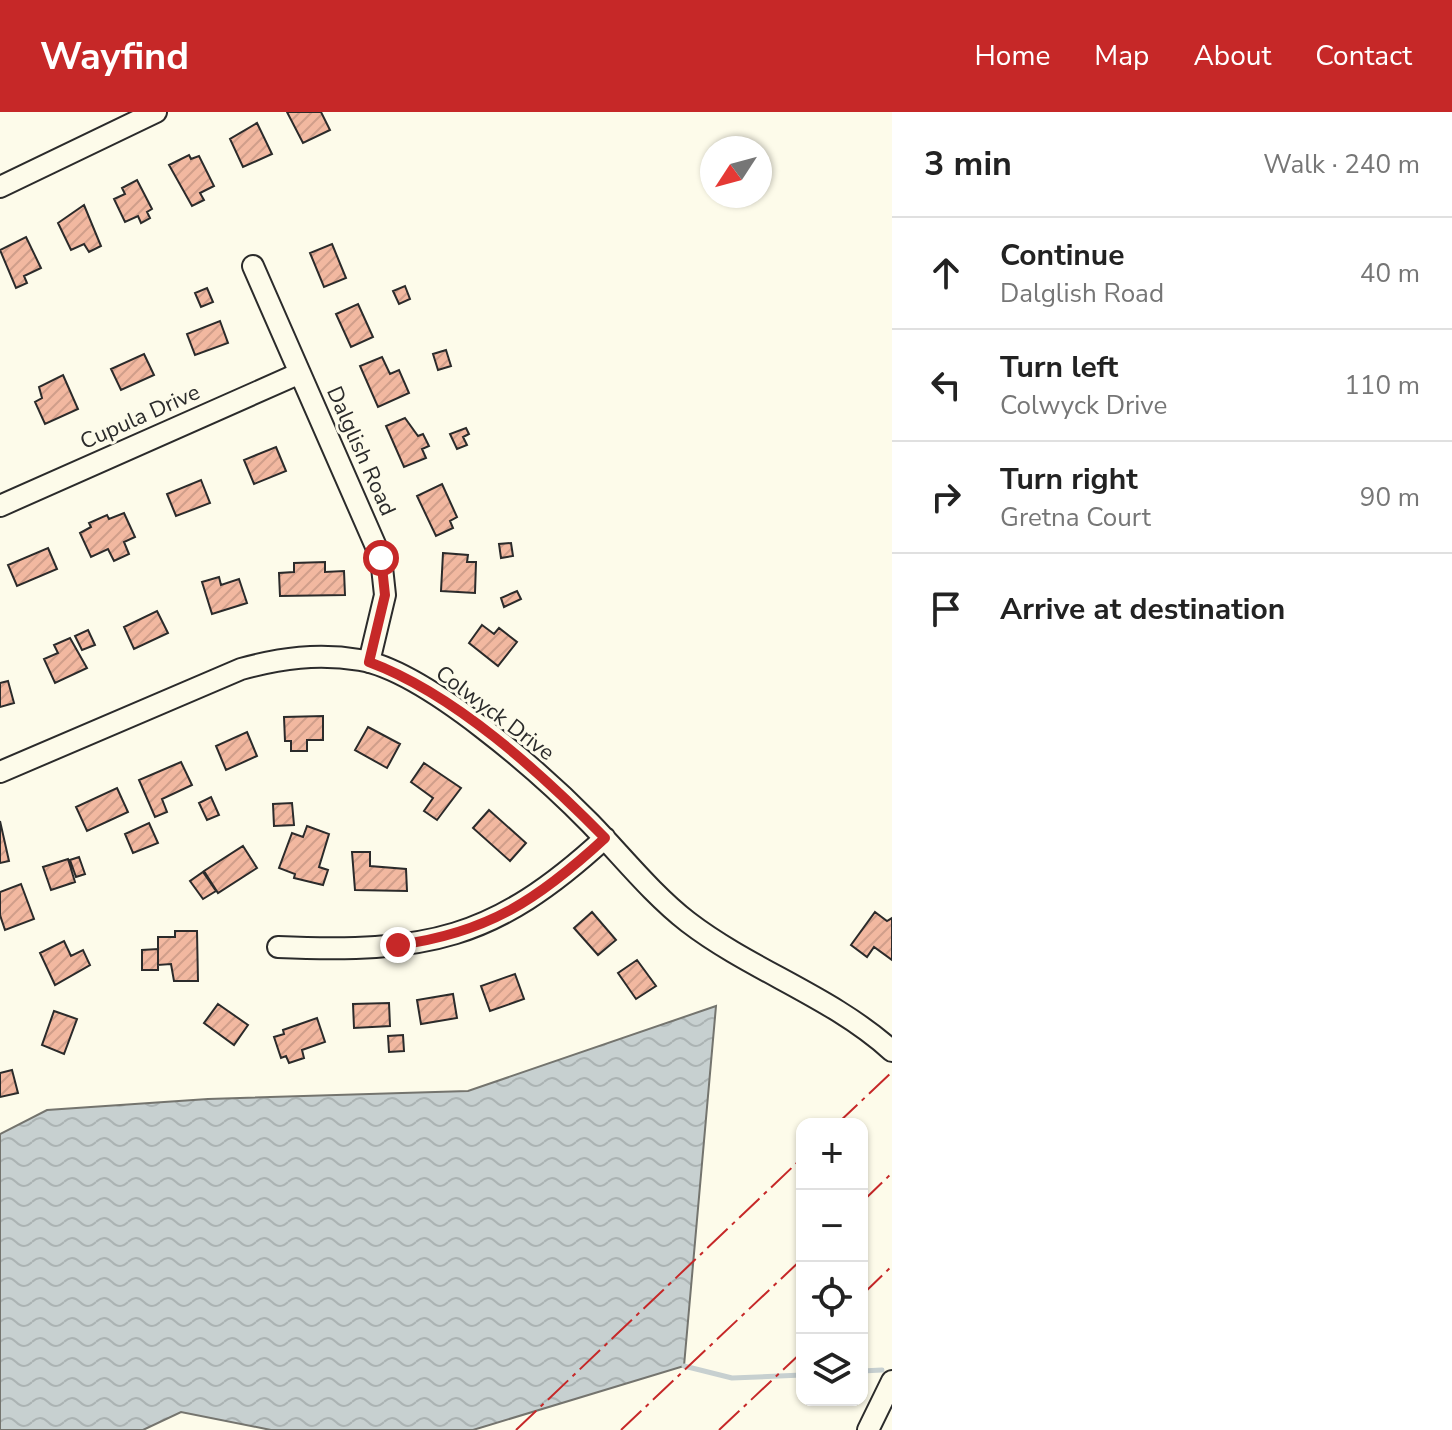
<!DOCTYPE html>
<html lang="en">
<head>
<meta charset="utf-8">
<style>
	:root { --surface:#fff; --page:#f6f6f6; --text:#222; --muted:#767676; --line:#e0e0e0; --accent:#c62828 }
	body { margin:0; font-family:"Nunito Sans",sans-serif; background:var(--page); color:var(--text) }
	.controls { position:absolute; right:24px; bottom:24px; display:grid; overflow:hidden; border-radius:16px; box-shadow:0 2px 6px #0004 }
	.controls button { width:72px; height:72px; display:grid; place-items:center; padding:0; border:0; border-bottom:2px solid var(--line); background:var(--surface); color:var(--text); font:40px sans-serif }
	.compass { position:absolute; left:700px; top:24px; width:72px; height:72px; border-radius:50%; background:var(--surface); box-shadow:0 2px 6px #0004; rotate:234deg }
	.stop { position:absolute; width:24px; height:24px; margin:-18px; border:6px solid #c62828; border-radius:50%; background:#fff }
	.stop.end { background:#c62828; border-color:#fff; box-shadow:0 2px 8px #0008 }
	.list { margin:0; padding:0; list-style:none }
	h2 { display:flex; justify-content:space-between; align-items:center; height:104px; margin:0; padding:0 32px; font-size:34px }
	h2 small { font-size:26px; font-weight:400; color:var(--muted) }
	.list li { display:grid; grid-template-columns:52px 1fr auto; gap:24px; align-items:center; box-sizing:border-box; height:112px; padding:0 32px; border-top:2px solid var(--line) }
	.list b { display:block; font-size:30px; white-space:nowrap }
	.list p { margin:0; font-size:26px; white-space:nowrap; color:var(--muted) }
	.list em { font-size:26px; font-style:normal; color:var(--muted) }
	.icon { flex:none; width:44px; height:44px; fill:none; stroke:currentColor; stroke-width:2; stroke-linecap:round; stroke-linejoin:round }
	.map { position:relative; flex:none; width:892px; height:1318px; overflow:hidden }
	header { display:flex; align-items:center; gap:48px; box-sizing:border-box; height:112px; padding:0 40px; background:var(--accent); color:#fff }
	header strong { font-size:38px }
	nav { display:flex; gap:44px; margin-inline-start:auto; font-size:28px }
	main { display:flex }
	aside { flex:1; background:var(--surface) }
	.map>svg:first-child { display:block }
	.water { fill:url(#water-waves); stroke:#74746e; stroke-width:2 }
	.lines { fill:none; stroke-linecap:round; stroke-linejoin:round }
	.stream { stroke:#c7d0d0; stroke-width:5 }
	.building { fill:url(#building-hatch); stroke:#2b2b2b; stroke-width:2 }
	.minor-casing { stroke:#2b2b2b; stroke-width:24 }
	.minor { stroke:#fdfbea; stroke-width:20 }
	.power { stroke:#c62828; stroke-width:2; stroke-dasharray:28 6 4 6; stroke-linecap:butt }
	.route { stroke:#c62828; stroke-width:10 }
	.labels { text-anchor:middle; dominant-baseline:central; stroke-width:6; stroke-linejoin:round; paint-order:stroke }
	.street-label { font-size:22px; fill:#2b2b2b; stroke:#fdfbea }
</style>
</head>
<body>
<header>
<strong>Wayfind</strong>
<nav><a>Home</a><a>Map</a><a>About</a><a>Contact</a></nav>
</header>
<main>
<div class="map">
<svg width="892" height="1318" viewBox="0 0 892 1318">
	<defs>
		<pattern id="water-waves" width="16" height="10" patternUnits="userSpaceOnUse" patternTransform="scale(2)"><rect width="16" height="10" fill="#c7d0d0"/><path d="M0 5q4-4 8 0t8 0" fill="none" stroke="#abb3b3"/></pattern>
		<pattern id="building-hatch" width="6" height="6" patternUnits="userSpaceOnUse" patternTransform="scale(2)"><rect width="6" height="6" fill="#f2b8a0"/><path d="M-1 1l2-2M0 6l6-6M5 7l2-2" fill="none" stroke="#d09e8a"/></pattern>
	</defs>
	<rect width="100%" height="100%" fill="#fdfbea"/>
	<path class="water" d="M716,894l-32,360 -211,64h-202l-90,-18 -38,18h-143v-296l47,-24 161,-11 260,-8z"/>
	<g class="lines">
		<path class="stream" d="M684,1254l48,12 70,-3
			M862,1259l20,-1"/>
	</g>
	<path class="building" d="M287,0h34l9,18 -27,13z
		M257,11l15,31 -29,13 -13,-28z
		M189,43l2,4 8,-3 15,30 -14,7 4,7 -12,6 -23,-41z
		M137,68l15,29 -5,3 3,6 -9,5 -3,-7 -13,6 -11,-23 11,-5 -3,-6z
		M84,93l17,41 -12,6 -5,-8 -13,6 -13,-27z
		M26,125l15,31 -17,8 3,7 -11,5 -16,-38z
		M332,132l14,34 -22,9 -14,-34z
		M405,174l5,13 -11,5 -6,-13z
		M207,176l6,14 -12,5 -6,-14z
		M358,192l15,33 -22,10 -15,-33z
		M220,209l8,22 -33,12 -8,-21z
		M446,238l5,16 -13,4 -5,-16z
		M144,242l10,21 -33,15 -10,-21z
		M382,245l8,17 9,-4 10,23 -31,14 -18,-41z
		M63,263l15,34 -33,15 -10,-22 7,-4 -3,-11z
		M405,306l13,18 5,-2 6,12 -7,3 4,9 -22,9 -18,-41z
		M466,316l3,6 -6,3 4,8 -10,4 -7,-15z
		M276,335l10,24 -32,13 -10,-24z
		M201,368l9,23 -34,13 -9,-22z
		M442,372l15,33 -7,4 3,7 -17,8 -19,-40z
		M124,401l11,24 -11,5 5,12 -15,7 -6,-12 -17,8 -11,-24 11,-6 -2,-4 18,-8 2,4z
		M511,431l2,13 -12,2 -2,-14z
		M48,436l9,21 -40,17 -9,-21z
		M443,441l25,2 -1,7h9l-1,31 -34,-2z
		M325,450v10l19,-1 1,24 -65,1 -1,-23 15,-1v-9z
		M219,465l2,8 18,-6 8,24 -35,11 -10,-32z
		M517,479l4,8 -17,8 -3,-9z
		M157,499l11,22 -34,16 -10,-22z
		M482,513l12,9 5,-6 18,14 -19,24 -29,-23z
		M88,518l7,15 -13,5 -7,-14z
		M70,526l17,30 -32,15 -11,-24 14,-6 -4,-8z
		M8,569l6,22 -14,4v-24z
		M323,604v24h-16v11h-16v-10h-6l-1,-24z
		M368,615l32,17 -13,24 -32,-18z
		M247,620l10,24 -31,14 -10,-24z
		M181,650l11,23 -30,14 5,13 -12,5 -16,-37z
		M424,651l37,25 -24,32 -13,-9 9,-13 -22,-16z
		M117,676l11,24 -41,19 -11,-24z
		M211,685l8,18 -12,5 -8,-17z
		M292,691l2,22 -20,1 -1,-22z
		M489,698l37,33 -16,18 -37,-33z
		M0,709l9,40 -9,2z
		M149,711l9,20 -25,10 -8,-19z
		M307,714l22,8 -10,33 9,3 -5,15 -29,-7 1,-4 -16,-6 13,-35 11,4z
		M243,734l14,22 -39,25 -14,-22z
		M352,740h18v14l36,3 1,22 -52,-1z
		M79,745l6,17 -9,3 -6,-17z
		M68,747l7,23 -24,8 -8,-23z
		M203,760l13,19 -13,8 -13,-18z
		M21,772l13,35 -29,11 -5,-15v-23z
		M592,800l24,28 -18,15 -24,-27z
		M875,800l12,9 5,-3v42l-18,-13 -7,10 -16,-12z
		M175,819h22l1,50h-24l-3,-17 -13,1v-28h17z
		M64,829l7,15 12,-6 7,15 -35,20 -15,-32z
		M158,837v21h-16v-20z
		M637,848l19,26 -20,13 -18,-26z
		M515,862l9,25 -34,12 -9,-25z
		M453,882l4,24 -36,6 -4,-24z
		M389,891l1,23 -36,2 -1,-24z
		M218,892l30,21 -14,20 -30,-22z
		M54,899l23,8 -13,35 -22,-9z
		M317,906l8,24 -23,8 2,8 -15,5 -3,-7 -5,2 -7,-21 10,-3 -1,-4z
		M403,923l1,16 -15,1 -1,-16z
		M12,958l6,23 -18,4v-24z"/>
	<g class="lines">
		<defs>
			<path id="minor" d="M0,75l156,-75
				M253,154l128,292 4,37 -16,67
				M0,394l300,-133
				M0,660l241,-103c40,-11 77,-16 119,-9 66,11 183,115 230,163 32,33 62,71 98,99 64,49 143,74 204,129
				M278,835c148,6 215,-6 327,-109
				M868,1318l24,-49"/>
		</defs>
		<use href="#minor" class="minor-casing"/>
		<use href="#minor" class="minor"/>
		<path class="power" d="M837,1012l55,-52
			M862,1090l30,-29
			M862,1183l30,-29
			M516,1318l286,-272
			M621,1318l181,-171
			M719,1318l83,-78"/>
	</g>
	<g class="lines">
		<path class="route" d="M381,446l4,37 -16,67c86,32 172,111 236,176 -66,61 -117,95 -207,107"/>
	</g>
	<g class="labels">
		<g class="street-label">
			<text transform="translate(140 305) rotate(-24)">Cupula Drive</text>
			<text transform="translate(361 339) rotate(66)">Dalglish Road</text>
			<text transform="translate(495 601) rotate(37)">Colwyck Drive</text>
		</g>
	</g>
</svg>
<div class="controls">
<button>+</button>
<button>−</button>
<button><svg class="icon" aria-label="locate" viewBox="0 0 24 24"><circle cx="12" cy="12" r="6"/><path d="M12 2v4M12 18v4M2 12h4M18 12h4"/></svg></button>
<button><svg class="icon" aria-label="layers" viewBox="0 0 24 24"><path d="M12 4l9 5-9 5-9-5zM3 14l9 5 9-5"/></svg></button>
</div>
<svg class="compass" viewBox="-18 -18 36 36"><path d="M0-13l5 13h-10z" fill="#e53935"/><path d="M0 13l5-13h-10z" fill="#767676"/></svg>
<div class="stop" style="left:381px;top:446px"></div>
<div class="stop end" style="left:398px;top:833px"></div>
</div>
<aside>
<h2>3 min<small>Walk · 240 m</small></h2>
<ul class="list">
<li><svg class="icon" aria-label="ahead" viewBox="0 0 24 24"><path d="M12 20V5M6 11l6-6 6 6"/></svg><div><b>Continue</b><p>Dalglish Road</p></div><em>40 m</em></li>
<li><svg class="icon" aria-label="left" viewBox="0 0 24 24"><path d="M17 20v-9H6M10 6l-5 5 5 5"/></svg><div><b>Turn left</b><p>Colwyck Drive</p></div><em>110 m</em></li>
<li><svg class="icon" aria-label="right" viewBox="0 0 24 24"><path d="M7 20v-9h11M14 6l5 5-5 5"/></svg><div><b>Turn right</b><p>Gretna Court</p></div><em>90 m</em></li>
<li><svg class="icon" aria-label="arrive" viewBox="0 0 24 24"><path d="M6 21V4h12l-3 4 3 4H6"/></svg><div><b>Arrive at destination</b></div></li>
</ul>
</aside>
</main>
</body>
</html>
